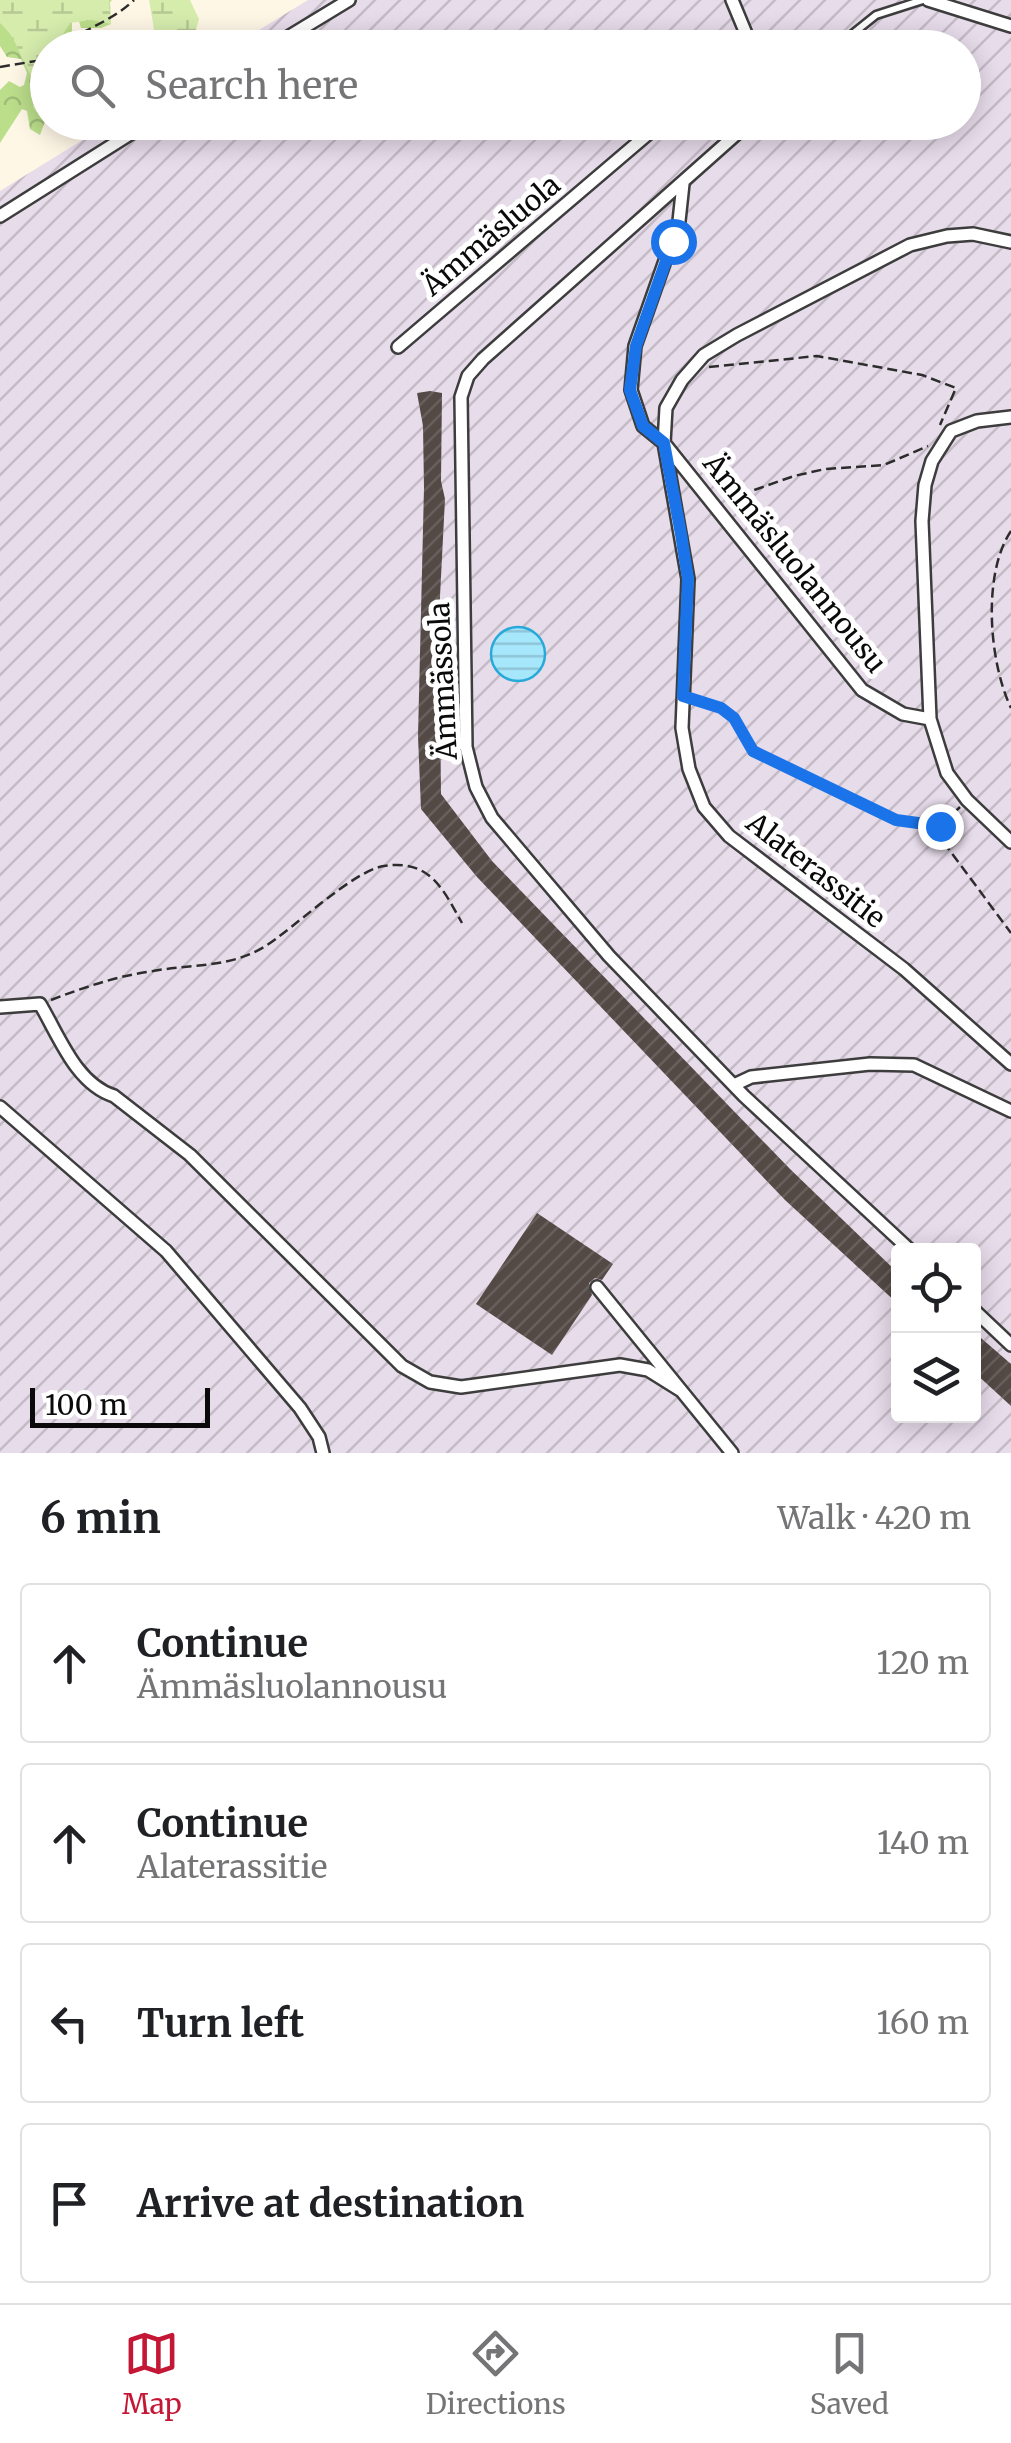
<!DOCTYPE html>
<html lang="en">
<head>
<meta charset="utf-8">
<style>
	:root { --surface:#fff; --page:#f6f6f6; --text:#202124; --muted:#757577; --line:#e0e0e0; --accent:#c41736 }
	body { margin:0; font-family:Merriweather,serif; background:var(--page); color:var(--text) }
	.controls { position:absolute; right:30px; bottom:30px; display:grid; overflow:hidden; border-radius:10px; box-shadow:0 5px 25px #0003 }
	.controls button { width:90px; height:90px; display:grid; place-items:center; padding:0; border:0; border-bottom:2px solid var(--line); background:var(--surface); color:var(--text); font:50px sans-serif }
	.scale { position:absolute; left:30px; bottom:25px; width:180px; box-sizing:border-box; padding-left:10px; border:5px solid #0a0a0a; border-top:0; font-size:28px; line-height:35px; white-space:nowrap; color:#0a0a0a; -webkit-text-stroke:8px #fff; paint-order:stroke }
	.stop { position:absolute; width:30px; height:30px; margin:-22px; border:8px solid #1a73e8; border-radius:50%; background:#fff }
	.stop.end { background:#1a73e8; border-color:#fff; box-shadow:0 2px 10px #0008 }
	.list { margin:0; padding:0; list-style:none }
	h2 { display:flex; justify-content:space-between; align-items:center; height:130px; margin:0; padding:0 40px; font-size:42px }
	h2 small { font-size:32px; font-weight:400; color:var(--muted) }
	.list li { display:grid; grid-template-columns:65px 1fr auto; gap:30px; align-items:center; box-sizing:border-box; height:160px; margin:0 20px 20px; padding:0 20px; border:2px solid var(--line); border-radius:10px }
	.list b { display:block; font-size:38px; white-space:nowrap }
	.list p { margin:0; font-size:32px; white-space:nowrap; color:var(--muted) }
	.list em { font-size:32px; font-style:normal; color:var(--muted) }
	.icon { flex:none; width:55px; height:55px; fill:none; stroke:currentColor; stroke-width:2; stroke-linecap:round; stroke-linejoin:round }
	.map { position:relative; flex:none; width:1011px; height:1453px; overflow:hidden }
	.search { position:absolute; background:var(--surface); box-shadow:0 5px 25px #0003; left:30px; right:30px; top:30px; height:110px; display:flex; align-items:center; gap:25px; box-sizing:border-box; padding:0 35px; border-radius:55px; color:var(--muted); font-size:38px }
	.sheet { height:850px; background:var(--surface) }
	nav { display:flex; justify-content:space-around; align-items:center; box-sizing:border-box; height:140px; border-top:2px solid var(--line); background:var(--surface); font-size:28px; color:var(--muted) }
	nav a { display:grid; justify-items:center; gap:5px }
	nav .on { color:var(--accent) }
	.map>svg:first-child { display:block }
	.industrial { fill:url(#industrial-furrows); fill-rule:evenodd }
	.forest { fill:url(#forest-crowns) }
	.wetland { fill:url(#wetland-marsh) }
	.water { fill:url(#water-rules); stroke:#27a9d9; stroke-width:2.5 }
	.building { fill:url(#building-hatch) }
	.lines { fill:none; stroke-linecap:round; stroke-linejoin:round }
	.service-casing { stroke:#3d3d3d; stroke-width:11 }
	.minor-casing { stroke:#3d3d3d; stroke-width:16 }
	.path { stroke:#2c2c2c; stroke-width:2.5; stroke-dasharray:10 5; stroke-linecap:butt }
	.service { stroke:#fff; stroke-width:6 }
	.minor { stroke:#fff; stroke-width:11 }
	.route { stroke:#1a73e8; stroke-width:12 }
	.labels { text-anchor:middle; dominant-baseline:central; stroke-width:10; stroke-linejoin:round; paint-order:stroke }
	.street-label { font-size:28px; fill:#0a0a0a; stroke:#fff }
</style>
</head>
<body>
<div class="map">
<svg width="1011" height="1453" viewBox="0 0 1011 1453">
	<defs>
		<pattern id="industrial-furrows" width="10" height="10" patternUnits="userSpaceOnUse" patternTransform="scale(2.5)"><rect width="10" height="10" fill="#e7dcea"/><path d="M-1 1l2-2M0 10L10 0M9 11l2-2" fill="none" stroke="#c5bbc7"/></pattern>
		<pattern id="forest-crowns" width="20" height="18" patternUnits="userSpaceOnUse" patternTransform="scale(2.5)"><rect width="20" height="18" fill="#bbde8b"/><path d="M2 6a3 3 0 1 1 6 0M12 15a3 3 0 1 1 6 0" fill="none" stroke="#9fbd77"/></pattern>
		<pattern id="wetland-marsh" width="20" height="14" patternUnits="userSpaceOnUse" patternTransform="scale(2.5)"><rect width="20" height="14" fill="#d6ecad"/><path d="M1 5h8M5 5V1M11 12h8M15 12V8" fill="none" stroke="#b6c994"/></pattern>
		<pattern id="water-rules" width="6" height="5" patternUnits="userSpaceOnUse" patternTransform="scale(2.5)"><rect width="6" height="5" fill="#a6e7fc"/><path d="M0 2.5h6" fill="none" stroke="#8ec5d7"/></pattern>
		<pattern id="building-hatch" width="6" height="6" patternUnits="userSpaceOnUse" patternTransform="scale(2.5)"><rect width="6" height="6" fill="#534945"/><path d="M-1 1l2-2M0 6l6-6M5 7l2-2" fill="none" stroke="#675f5c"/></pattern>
	</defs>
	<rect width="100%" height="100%" fill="#fff7e6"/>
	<path class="industrial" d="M308,0h703v1453h-1011v-1262l110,-68 854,-1v-74l-733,-1zM898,1250h76v166h-76z"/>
	<path class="forest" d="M0,0h112l-2,2 1,22 -10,4h-20l-3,-10 -6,-1v14l-8,16 -16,1 -1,68 -7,19 -10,-6 -3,-18 -5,-2 -22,34v-53l9,-9 11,6 4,-2 3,-12 -6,-14 -14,-2 -7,-11z"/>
	<path class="wetland" d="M0,0h109l2,24 -19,-4 -22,3 -15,24 -7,1 -1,55 -3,9h-8l-3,-5 5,-22c-18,-21 -18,-45 -38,-62z
		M149,0h41l9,19 -4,14 -21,14h-17z"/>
	<path class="water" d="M491 654a27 27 0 1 1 54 0a27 27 0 1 1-54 0Z"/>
	<path class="building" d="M430,391l12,2 -1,88 4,18 -6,117 2,178 51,67 298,308 108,104v31l-113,-104 -308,-323 -56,-68 -3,-73 6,-248 -1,-62 -6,-33z
		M537,1213l76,51 -11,16 -7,-2 -6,5 3,12 -40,60 -76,-51z
		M974,1332l37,32v42l-37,-34z"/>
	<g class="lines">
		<defs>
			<path id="service" d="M835,48l41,-33 47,-15"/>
			<path id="minor" d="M732,0l20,48
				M928,0l83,26
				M270,48l79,-48
				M750,122l-267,237 -15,17 -7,21 5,350 10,40 16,31 117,138 135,140 166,154
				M683,184l-4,37 -44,125 -4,44 12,36 21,17 198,247 41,24 27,5
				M0,216l149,-94
				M1011,242l-38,-8 -26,2 -37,9 -173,90 -33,20 -22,25 -16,28 -2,35 24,136 -6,149 7,41 15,38 25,29 175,133 107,95
				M398,347l264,-225
				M1011,417l-34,4 -26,10 -19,30 -7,24 -3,36 8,198 17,54 20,27 44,42
				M0,1007l40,-3c19,32 36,80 74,92l76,59 212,211 28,16 31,5 159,-22 28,5 32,20
				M734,1085l17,-8 119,-13 44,1 97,46
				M0,1107l166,144 134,157 19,29 4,16
				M597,1287l135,166
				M974,1310l37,35"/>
		</defs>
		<use href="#service" class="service-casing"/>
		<use href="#minor" class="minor-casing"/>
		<path class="path" d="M56,48c26,-18 55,-26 78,-48
			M0,67l36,-6 12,-8
			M709,367l108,-11 105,19 34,13 -16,37
			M726,500l68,-24 31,-7 59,-4 44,-19
			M1011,531c-29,43 -22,131 0,177
			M696,700l25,8 13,11 19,32 143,69 44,6
			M960,807l-20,19 -1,10 72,97
			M51,1000c34,-13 66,-24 102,-29 39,-7 76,-3 111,-24 29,-18 90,-77 120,-81 46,-7 59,23 78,57"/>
		<use href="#service" class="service"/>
		<use href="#minor" class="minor"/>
	</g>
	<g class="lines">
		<path class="route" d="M673,241l-37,105 -6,44 13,36 21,17 17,91 7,45 -5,117 38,12 13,10 19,33 143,69 44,6"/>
	</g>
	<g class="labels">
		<g class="street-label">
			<text transform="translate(491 235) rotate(-40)">Ämmäsluola</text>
			<text transform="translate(795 563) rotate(51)">Ämmäsluolannousu</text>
			<text transform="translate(443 681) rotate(-93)">Ämmässola</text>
			<text transform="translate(816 870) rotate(38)">Alaterassitie</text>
		</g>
	</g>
</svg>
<div class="controls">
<button><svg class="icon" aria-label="locate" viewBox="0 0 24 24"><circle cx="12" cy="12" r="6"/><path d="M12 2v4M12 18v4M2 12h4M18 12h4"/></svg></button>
<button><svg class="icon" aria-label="layers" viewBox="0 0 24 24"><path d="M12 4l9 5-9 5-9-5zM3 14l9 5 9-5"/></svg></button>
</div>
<div class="scale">100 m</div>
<div class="stop" style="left:673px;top:241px"></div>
<div class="stop end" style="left:940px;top:826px"></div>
<div class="search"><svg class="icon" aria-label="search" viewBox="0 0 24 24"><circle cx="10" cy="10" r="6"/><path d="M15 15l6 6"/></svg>Search here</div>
</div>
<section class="sheet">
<h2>6 min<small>Walk · 420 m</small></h2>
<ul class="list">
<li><svg class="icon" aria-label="ahead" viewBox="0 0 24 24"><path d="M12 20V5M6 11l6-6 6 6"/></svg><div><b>Continue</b><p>Ämmäsluolannousu</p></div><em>120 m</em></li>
<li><svg class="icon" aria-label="ahead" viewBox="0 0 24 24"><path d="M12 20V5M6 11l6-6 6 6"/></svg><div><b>Continue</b><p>Alaterassitie</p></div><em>140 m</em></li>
<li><svg class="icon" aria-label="left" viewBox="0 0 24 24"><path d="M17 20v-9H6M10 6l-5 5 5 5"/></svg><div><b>Turn left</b></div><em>160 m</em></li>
<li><svg class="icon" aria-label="arrive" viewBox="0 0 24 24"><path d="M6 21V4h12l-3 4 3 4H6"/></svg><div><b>Arrive at destination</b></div></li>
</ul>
</section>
<nav>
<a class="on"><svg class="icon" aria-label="map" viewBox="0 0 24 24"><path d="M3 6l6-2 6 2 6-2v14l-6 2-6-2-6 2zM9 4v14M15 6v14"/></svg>Map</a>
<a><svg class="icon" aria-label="directions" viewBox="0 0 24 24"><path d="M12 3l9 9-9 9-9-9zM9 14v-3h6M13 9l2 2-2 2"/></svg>Directions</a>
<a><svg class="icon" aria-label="saved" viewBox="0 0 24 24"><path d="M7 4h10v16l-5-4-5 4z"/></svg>Saved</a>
</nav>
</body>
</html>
